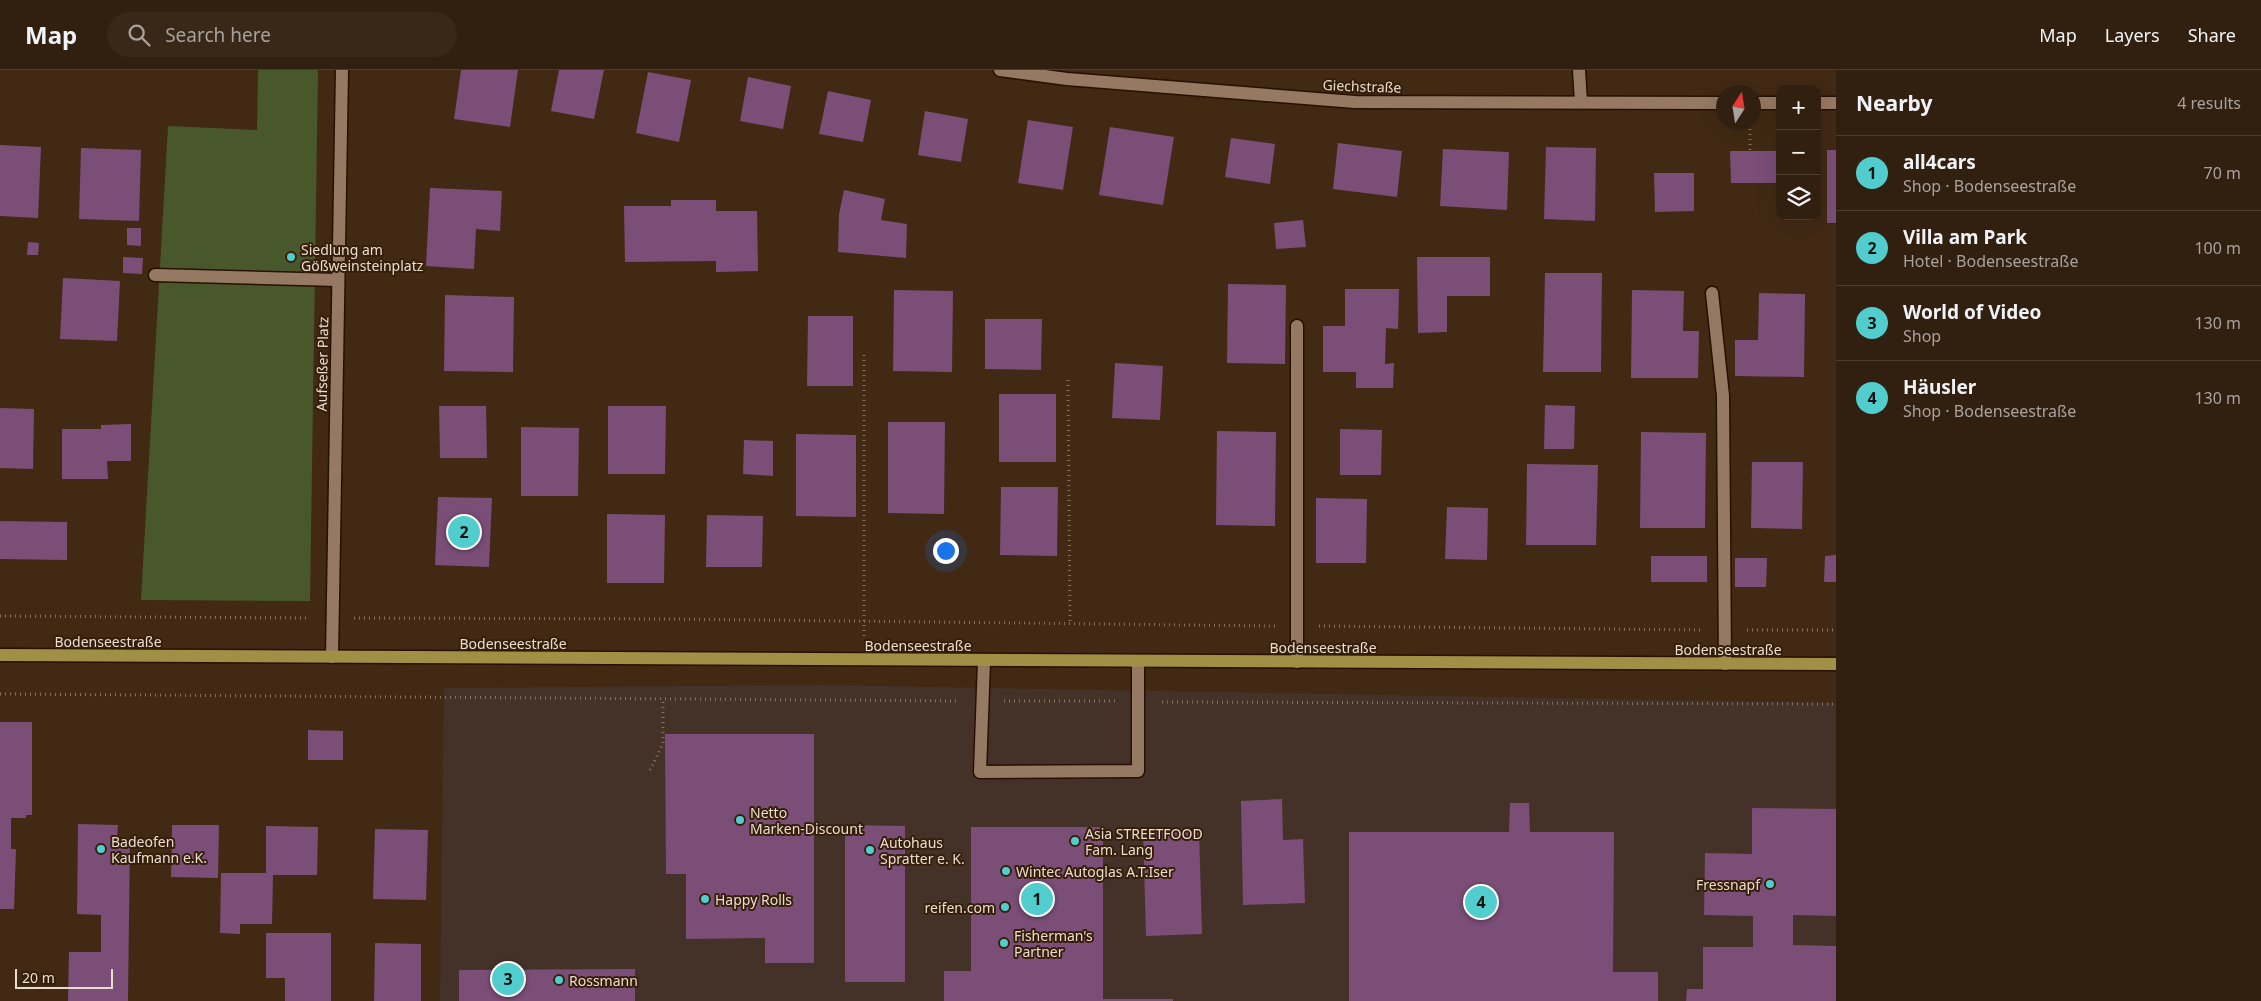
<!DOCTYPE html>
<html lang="en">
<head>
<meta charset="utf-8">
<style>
	:root { --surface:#311f0f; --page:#392718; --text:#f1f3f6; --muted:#a8a29e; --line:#4c3d2f; --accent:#52cdce }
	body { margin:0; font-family:"Noto Sans",sans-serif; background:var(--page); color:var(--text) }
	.controls { position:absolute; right:15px; top:15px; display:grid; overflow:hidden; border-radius:10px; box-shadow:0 5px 20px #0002 }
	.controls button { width:45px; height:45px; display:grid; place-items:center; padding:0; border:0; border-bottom:1px solid var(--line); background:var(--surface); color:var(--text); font:25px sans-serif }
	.compass { position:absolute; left:1716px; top:15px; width:45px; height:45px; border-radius:50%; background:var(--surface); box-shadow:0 5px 20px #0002; rotate:12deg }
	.scale { position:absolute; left:15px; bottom:12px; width:98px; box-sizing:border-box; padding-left:5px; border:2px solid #ecdccf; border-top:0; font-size:14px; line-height:18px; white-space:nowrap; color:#ecdccf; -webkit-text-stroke:4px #361f0a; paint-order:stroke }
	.you { position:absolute; left:945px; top:480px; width:18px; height:18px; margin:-12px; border:4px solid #fff; border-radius:50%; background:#1a73e8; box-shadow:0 0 0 8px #1a73e833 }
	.badge { display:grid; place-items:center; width:32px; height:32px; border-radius:50%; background:var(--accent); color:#111; font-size:16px; font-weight:700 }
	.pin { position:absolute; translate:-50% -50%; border:2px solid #fff; box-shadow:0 1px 5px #0006 }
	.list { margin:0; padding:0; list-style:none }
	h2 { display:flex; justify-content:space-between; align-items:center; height:65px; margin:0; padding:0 20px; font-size:21px }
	h2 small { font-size:16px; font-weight:400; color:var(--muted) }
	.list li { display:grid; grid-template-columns:32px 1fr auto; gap:15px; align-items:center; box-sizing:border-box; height:75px; padding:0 20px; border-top:1px solid var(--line) }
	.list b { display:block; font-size:19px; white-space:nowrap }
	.list p { margin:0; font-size:16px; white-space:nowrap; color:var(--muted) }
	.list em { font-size:16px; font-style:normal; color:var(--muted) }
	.icon { flex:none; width:28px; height:28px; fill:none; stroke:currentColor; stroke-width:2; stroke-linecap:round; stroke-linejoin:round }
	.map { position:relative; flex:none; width:1836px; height:931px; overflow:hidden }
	header { display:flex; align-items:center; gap:30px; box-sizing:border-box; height:70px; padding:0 25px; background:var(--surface); border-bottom:1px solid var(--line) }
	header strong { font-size:24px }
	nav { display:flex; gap:28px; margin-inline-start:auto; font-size:18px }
	.search { width:350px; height:45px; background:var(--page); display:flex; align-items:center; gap:12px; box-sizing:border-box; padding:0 18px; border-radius:28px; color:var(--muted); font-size:19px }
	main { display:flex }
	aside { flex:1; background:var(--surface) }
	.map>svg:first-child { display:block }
	.commercial { fill:#443229 }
	.green { fill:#48582b }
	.building { fill:#7a4e77 }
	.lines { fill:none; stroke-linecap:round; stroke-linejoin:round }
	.service-casing { stroke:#271000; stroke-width:15 }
	.minor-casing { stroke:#271000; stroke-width:15 }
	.primary-casing { stroke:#271000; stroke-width:15 }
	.path { stroke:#877260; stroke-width:3; stroke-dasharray:1 4; stroke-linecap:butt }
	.service { stroke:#967963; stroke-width:12 }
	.minor { stroke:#967963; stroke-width:12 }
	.primary { stroke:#a09046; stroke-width:12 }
	.poi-dot { fill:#52cdce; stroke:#361f0a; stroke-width:2 }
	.labels { text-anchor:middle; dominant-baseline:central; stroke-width:4; stroke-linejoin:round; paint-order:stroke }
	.street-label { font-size:14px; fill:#ecdccf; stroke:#361f0a }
	.poi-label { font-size:14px; fill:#ecdccf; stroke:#361f0a; text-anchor:start }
</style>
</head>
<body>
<header>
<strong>Map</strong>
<div class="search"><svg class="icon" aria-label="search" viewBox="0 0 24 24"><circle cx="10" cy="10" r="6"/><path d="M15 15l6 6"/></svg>Search here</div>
<nav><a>Map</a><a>Layers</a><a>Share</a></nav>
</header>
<main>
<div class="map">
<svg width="1836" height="931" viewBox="0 0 1836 931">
	<rect width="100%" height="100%" fill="#412914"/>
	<path class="commercial" d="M823,615l1013,18v298h-1396l4,-313z"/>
	<path class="green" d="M258,0h60l-8,531 -169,-1 27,-474 89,4z"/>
	<path class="building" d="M461,0h57l-8,57 -56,-8z
		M559,0h45l-10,49 -43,-8z
		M648,2l43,8 -12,62 -43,-9z
		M748,7l43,9 -8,43 -43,-8z
		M828,21l43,9 -8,42 -44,-8z
		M925,41l43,8 -7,43 -43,-7z
		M1028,50l45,7 -10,63 -45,-7z
		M1110,57l64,10 -11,68 -64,-10z
		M1231,68l44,6 -5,40 -45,-7z
		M1338,73l64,8 -5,46 -64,-8z
		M0,75l41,2 -3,71 -38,-2z
		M1546,77l50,1 -1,73 -51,-2z
		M81,78l60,2 -2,71 -60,-2z
		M1443,79l66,3 -2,58 -67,-4z
		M1827,80h9v73h-9z
		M1730,81h50v32h-49z
		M1654,103h40v38l-39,1z
		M430,118l72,3 -2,40 -24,-2 -2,40 -48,-3z
		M844,120l41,9 -4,21 26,4 -1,34 -68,-6 1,-38z
		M671,130h45v11h41l1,60 -42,1v-11l-91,1 -1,-56h47z
		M1303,150l3,27 -30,2 -2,-26z
		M127,158h14v18l-14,-1z
		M28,172l11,1 -1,12h-11z
		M123,187l20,1 -1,16 -19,-1z
		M1417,187h73v39h-43v36l-29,1z
		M1545,203h57l-1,99h-58z
		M63,208l57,3 -3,60 -57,-2z
		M1228,214l58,1 -1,79 -58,-1z
		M1345,219h54l-1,40 -12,-1 -1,36 9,-1 -1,25h-37v-16h-33v-46h22z
		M894,220l59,1 -1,81 -59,-1z
		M1632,220l52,1 -1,40h16l-1,47h-67z
		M1759,223l46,1 -1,83 -69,-1v-36h23z
		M445,225l69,2 -1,75 -69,-1z
		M808,246h45v70h-46z
		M985,249h57l-1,51 -56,-1z
		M1115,293l48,3 -3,54 -48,-2z
		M999,324h57v68h-57z
		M1545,335l30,1 -1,43h-30z
		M439,336h47l1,52h-47z
		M608,336h58l-1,68h-57z
		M0,338l34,1 -1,60 -33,-1z
		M888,352h57l-1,92 -56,-1z
		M131,354v37h-24l1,18h-46v-50h39v-4z
		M521,357l58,1 -1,68h-57z
		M1340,359l42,1 -1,45h-41z
		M1217,361l59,1 -1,94 -59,-1z
		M1641,362l65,1 -1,95h-65z
		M796,364l60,1v82l-60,-1z
		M744,370l29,1v35l-30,-2z
		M1752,392h51l-1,67 -51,-1z
		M1527,394l71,1 -2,80h-70z
		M1001,417h57l-1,69 -57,-1z
		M438,427l54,1 -3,69 -54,-2z
		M1316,428l51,1 -1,64h-50z
		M1447,437l41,1 -1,52 -42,-1z
		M607,444l58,1 -1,68h-57z
		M707,445l56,1 -1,51h-56z
		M0,451l67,1v38l-67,-1z
		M1836,485v27h-12l1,-26z
		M1651,486h56v26h-56z
		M1735,488h32l-1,29h-31z
		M0,652h32v93h-6v3h-15v31h5l-2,60h-14z
		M308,660l35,1v29h-35z
		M665,664h149v229h-49v-25l-79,1v-65h-20z
		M1282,729l1,41 20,-1 2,64 -62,2 -2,-104z
		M1510,733h19l1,29h84l-1,140h45v29h-309v-169h160z
		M1752,738l84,1v107l-43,-1v30l43,1v55h-150l1,-12h16v-42h50v-31l-49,-1 1,-62 47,1z
		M78,754l40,1 -1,13h13l-2,163h-60l1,-49h32v-37l-24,-1z
		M172,755h47l-1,53 -47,-1z
		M845,755l60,1v156h-60z
		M266,756l52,1 -1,48h-44l-1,49h-32v10l-20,-1 1,-60h45z
		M971,757h132v172h70v2h-229v-30h27z
		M375,759l53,1 -2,70 -53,-1z
		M1199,759l3,105 -56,2 -3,-106z
		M266,863h65v68h-46v-23h-19z
		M375,873l46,1v57h-47z
		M635,899v32h-176v-31z"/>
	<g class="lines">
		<defs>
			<path id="service" d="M155,205l183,5
				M1712,223l11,103 2,268
				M984,591l-4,111 158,-1v-110
				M1297,592v-336"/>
			<path id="minor" d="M1000,0l67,9 288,23 369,1
				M1579,0l2,32
				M1754,33h26
				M1817,33h19
				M332,587l10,-587"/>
			<path id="primary" d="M0,585l1836,9"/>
		</defs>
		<use href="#service" class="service-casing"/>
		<use href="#minor" class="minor-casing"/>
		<use href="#primary" class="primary-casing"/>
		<path class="path" d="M1750,54v27
			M1068,310l2,243
			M0,546l310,2
			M354,548l317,1 604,7
			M1319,556l384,4
			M1747,560h89
			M864,566v-285
			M0,624l960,7
			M1004,631h111
			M1162,632l674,2
			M650,700l13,-26v-44"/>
		<use href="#service" class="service"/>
		<use href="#minor" class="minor"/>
		<use href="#primary" class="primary"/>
	</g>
	<g class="poi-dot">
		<circle cx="291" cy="187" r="5"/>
		<circle cx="740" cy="750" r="5"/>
		<circle cx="1075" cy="771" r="5"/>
		<circle cx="101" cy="779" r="5"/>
		<circle cx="870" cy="780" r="5"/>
		<circle cx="1006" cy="801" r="5"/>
		<circle cx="1770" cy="814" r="5"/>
		<circle cx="705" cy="829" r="5"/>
		<circle cx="1005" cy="837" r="5"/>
		<circle cx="1004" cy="873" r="5"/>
		<circle cx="559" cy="910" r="5"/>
	</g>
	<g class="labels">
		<g class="street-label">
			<text transform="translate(1362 16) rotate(2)">Giechstraße</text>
			<text transform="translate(322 294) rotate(-89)">Aufseßer Platz</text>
			<text x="108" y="571">Bodenseestraße</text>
			<text x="513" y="573">Bodenseestraße</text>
			<text x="918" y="575">Bodenseestraße</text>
			<text x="1323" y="577">Bodenseestraße</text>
			<text x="1728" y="579">Bodenseestraße</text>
		</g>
		<g class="poi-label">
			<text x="301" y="179">Siedlung am<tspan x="301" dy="16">Gößweinsteinplatz</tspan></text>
			<text x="750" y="742">Netto<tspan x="750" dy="16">Marken-Discount</tspan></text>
			<text x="1085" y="763">Asia STREETFOOD<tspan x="1085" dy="16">Fam. Lang</tspan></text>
			<text x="111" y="771">Badeofen<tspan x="111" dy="16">Kaufmann e.K.</tspan></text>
			<text x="880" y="772">Autohaus<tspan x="880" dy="16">Spratter e. K.</tspan></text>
			<text x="1016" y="801">Wintec Autoglas A.T.Iser</text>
			<text x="1760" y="814" text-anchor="end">Fressnapf</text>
			<text x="715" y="829">Happy Rolls</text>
			<text x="995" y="837" text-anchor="end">reifen.com</text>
			<text x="1014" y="865">Fisherman's<tspan x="1014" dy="16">Partner</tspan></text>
			<text x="569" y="910">Rossmann</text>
		</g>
	</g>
</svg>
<div class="controls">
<button>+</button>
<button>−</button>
<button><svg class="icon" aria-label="layers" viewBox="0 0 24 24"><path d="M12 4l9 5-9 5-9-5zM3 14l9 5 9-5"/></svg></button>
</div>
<svg class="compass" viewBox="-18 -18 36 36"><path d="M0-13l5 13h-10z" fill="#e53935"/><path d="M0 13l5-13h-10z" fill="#a8a29e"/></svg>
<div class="scale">20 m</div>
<div class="you"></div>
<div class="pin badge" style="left:1037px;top:829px">1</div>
<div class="pin badge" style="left:464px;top:462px">2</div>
<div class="pin badge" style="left:508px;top:909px">3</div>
<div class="pin badge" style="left:1481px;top:832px">4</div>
</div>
<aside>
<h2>Nearby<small>4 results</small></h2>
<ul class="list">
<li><span class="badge">1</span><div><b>all4cars</b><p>Shop · Bodenseestraße</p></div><em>70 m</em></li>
<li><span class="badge">2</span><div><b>Villa am Park</b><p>Hotel · Bodenseestraße</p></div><em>100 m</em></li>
<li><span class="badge">3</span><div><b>World of Video</b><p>Shop</p></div><em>130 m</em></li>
<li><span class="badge">4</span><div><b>Häusler</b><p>Shop · Bodenseestraße</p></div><em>130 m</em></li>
</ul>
</aside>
</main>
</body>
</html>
